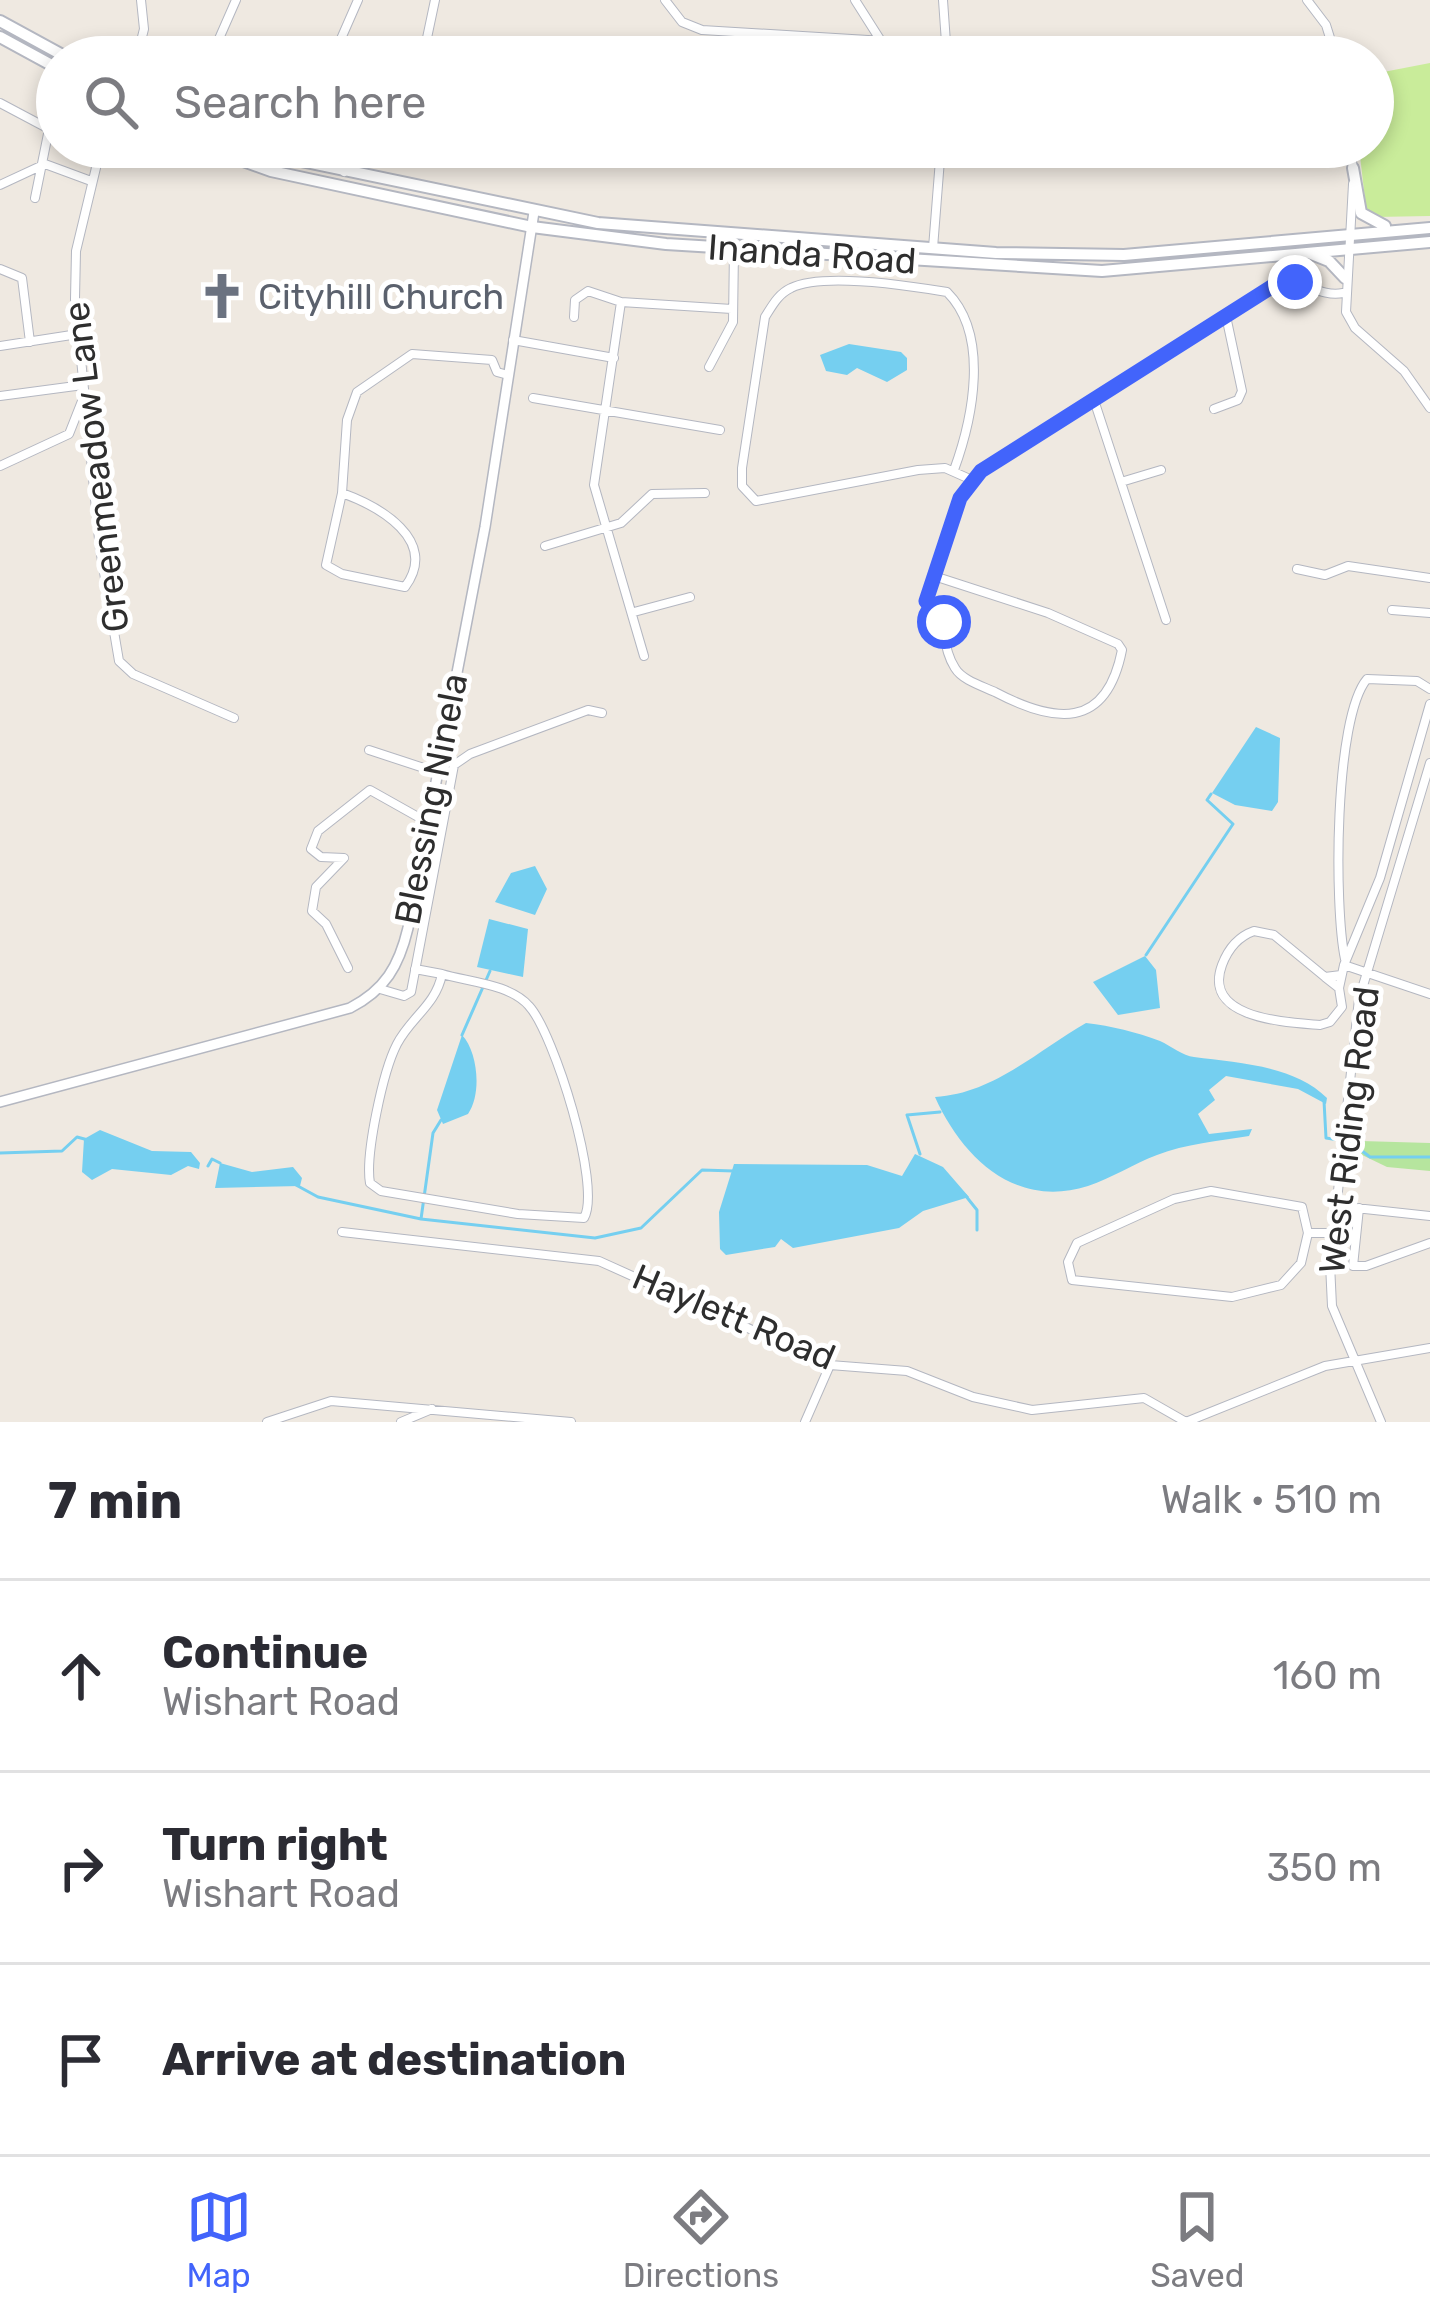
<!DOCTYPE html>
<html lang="en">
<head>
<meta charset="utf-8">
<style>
	:root { --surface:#fff; --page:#f7f7f7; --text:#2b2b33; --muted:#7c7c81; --line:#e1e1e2; --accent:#4264fb }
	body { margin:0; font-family:Rubik,sans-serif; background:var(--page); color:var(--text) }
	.stop { position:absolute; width:36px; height:36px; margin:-27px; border:9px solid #4264fb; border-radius:50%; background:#fff }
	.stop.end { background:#4264fb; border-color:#fff; box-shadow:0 3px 12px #0008 }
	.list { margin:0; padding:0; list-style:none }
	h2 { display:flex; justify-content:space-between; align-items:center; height:156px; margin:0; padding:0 48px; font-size:51px }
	h2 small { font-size:39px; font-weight:400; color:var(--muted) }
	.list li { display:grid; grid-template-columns:78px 1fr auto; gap:36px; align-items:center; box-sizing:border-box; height:192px; padding:0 48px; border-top:3px solid var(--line) }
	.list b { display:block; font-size:45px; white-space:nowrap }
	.list p { margin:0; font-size:39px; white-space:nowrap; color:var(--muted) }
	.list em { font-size:39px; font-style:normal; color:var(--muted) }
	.icon { flex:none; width:66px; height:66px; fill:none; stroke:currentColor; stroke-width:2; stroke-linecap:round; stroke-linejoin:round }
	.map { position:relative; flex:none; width:1430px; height:1422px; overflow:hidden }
	.search { position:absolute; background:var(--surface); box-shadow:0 6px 18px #0003; left:36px; right:36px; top:36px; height:132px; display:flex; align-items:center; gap:30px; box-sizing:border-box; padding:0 42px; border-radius:66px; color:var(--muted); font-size:45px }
	.sheet { height:732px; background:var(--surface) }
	nav { display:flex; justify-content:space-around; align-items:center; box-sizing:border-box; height:168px; border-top:3px solid var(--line); background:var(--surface); font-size:33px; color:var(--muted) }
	nav a { display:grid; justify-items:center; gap:6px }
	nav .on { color:var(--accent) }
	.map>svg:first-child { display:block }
	.green { fill:#b6e59e }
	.pitch { fill:#c9ec9a }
	.water { fill:#75cff0 }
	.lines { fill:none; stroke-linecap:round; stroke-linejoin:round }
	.stream { stroke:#75cff0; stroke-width:3 }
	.minor-casing { stroke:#b4b7c1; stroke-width:10 }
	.tertiary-casing { stroke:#b4b7c1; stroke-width:12 }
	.secondary-casing { stroke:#b4b7c1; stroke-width:14 }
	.minor { stroke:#fff; stroke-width:8 }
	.tertiary { stroke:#fff; stroke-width:9 }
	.secondary { stroke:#fff; stroke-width:10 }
	.route { stroke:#4264fb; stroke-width:15 }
	.labels { text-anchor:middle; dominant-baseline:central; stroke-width:10; stroke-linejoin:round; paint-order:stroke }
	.street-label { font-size:36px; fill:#2e2e2e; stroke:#fff }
	.worship-label { font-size:36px; fill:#5b616d; stroke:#fff; text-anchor:start }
</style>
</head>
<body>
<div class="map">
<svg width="1430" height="1422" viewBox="0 0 1430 1422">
	<rect width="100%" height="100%" fill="#efe9e1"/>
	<path class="green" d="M1361,1141l69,2v28l-43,-4 -27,-13z"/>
	<path class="pitch" d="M1430,63v153l-55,1 -9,-9 -7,-61h14v-73z"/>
	<path class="water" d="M849,344l52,8 6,6v12l-20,12 -30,-14 -10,7 -21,-4 -6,-16z
		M1256,727l24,11 -2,64 -6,9 -37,-6 -23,-12z
		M535,866l12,23 -12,26 -40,-13 16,-29z
		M489,919l39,10 -5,48 -46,-10z
		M1145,956l11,14 4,38 -42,7 -25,-33z
		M1086,1023c26,3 50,9 74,18 11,5 23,15 34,16 44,6 100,8 133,41l-1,6 -28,-15 -72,-13 -17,14 6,10 -17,14 11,20 43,-5 -3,7c-30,5 -64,8 -92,19 -24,9 -45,23 -69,31 -72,23 -125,-27 -153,-89 58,-3 102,-46 151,-74z
		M462,1035c16,17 20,59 6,79l-25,10 -6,-14z
		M100,1130l52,21 39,1 9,11 -1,6 -11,-3 -17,9 -59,-6 -20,11 -10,-8 2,-33z
		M915,1154l28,13 26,30 -46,14 -24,17 -106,20 -12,-9 -6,8 -49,8 -6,-6 -1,-37 15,-48 133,1 35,11z
		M220,1163l32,9 41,-5 9,11 -2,8 -85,2z"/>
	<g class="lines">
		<path class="stream" d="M1146,955l87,-131 -26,-24 4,-6
			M462,1035l28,-64
			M1324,1101l2,37 13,2
			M1349,1141l21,16h60
			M0,1153l62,-2 15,-14 11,3
			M920,1154l-13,-39 33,-3
			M208,1166l4,-7 8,4
			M296,1185l22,12 103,22 174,19 46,-10 61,-58 32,1
			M965,1195l12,15v20
			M421,1219l12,-86 8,-13"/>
		<defs>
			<path id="minor" d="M665,0l17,22 20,8 215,13 79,14
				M855,0l26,41
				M943,0l4,57
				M1307,0l19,25 10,32
				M137,57l7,-28 -3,-29
				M211,57l25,-57
				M333,57l25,-57
				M423,57l12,-57
				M0,103l49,26 -14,69
				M101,147l-25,104 -1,48 25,250 19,112 14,13 101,44
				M1350,147l3,22
				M344,172l14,-25
				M1353,184l-7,128 9,16 49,43 26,37
				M0,185l45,-21 46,17
				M933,248l8,-101
				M0,269l22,9 8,64
				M621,302l-27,183 50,171
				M574,317l1,-17 13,-9 33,11 111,7
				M513,340l101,18
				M0,346l78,-12
				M709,367l24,-45 1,-73
				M0,396l83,-11
				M533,398l187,32
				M1094,400l72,220
				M1214,409l24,-9 4,-9 -16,-75
				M0,466l69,-32 15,-38
				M954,470c19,-52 36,-135 -7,-178 -36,-6 -124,-20 -156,-4 -13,6 -19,18 -26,29l-23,151v18l14,15 162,-31 27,-2 27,12
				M1121,482l40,-12
				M342,493c36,13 98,47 63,94l-63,-13 -16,-9 16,-72 5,-73 10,-28 55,-38 80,6 5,12 11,3
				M545,546l76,-23 31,-29 53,-1
				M1297,569l28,6 23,-9 82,12
				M934,576l114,37 70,31 4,6c-16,81 -68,73 -127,42 -13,-6 -33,-12 -40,-24 -16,-25 -3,-43 -29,-67 14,-42 23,-99 55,-130l296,-188c23,-7 41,15 66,10
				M1392,610l38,3
				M634,612l56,-15
				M369,750l67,22
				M1345,959c-11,-52 -11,-241 22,-280l50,2 13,8
				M1344,965l36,-87 50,-174
				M348,968l-22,-44 -14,-13 4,-24 28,-29 -23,-1 -10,-8 7,-18 52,-41 57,32
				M415,969l27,5
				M442,974c27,8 68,10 87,32 25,27 73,181 55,212l-66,-4 -137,-23 -11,-8c-5,-28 13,-112 27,-139 14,-27 39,-39 45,-70z
				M1325,977l14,11 3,19 -12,15 -10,3c-34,-3 -118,-6 -98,-60 6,-16 15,-28 32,-34l20,4 51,42 16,-2
				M1339,988l5,-23 86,29
				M380,989l24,7 7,-4 43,-227 16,-11 118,-44 14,3
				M1211,1191l91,16 6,26 -7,30 -20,22 -49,12 -160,-17 -4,-18 9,-19 97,-44z
				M1337,1206l93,10
				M1359,1208l-6,58h13l64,-23
				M342,1232l257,29 231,104 77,6 66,26 59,13 112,-12 42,24
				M1308,1233h26
				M267,1422l64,-21 240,21
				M401,1422l31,-13
				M805,1422l25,-57
				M1186,1422l139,-56 105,-18
				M1381,1422l-49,-116 -2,-42 29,-265 71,-236"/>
			<path id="tertiary" d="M0,1102l350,-94c35,-18 49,-42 58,-80l77,-401 49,-315"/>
			<path id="secondary" d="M0,21l66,36
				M0,37l57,31
				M204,147l67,24 261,56 134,17 436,27 328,-29
				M234,147l364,76 398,30 128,2 306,-27
				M1353,168l8,45 24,13
				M1309,253l20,8 16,17"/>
		</defs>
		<use href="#minor" class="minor-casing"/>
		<use href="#tertiary" class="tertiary-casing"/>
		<use href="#secondary" class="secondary-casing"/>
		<use href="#minor" class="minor"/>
		<use href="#tertiary" class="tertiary"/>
		<use href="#secondary" class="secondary"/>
	</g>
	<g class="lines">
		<path class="route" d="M944,622l-18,-21 34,-103 21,-27 295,-187 19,-2"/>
	</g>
	<defs>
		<symbol id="church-bare" viewBox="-9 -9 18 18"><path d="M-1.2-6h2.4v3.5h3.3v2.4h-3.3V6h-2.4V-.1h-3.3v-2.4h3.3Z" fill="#6b7280" stroke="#fff" stroke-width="2.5" paint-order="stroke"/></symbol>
	</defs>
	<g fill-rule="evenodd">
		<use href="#church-bare" x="189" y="263" width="66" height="66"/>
	</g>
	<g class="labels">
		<g class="street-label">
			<text transform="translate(812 254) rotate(4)">Inanda Road</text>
			<text transform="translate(96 467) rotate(-97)">Greenmeadow Lane</text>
			<text transform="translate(431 799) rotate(-79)">Blessing Ninela</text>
			<text transform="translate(1349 1130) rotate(-83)">West Riding Road</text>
			<text transform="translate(734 1317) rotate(23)">Haylett Road</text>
		</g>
		<g class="worship-label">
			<text x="258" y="296">Cityhill Church</text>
		</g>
	</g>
</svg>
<div class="stop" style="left:944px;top:622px"></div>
<div class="stop end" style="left:1295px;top:282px"></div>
<div class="search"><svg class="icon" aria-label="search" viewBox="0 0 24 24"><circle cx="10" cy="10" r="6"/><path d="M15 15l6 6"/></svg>Search here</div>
</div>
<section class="sheet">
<h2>7 min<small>Walk · 510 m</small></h2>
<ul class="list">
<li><svg class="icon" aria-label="ahead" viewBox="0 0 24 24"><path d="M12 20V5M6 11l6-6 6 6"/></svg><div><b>Continue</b><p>Wishart Road</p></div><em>160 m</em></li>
<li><svg class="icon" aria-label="right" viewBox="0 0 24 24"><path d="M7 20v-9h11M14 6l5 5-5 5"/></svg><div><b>Turn right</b><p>Wishart Road</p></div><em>350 m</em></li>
<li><svg class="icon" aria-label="arrive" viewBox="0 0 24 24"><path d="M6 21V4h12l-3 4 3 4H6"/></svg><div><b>Arrive at destination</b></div></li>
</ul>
</section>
<nav>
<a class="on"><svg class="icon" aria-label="map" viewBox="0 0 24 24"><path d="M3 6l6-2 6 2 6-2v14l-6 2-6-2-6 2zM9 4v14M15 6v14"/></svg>Map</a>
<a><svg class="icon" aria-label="directions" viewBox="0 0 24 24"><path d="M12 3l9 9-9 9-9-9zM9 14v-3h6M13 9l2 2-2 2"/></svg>Directions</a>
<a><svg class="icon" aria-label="saved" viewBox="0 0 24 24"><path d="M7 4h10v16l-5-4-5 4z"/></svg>Saved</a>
</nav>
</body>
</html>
